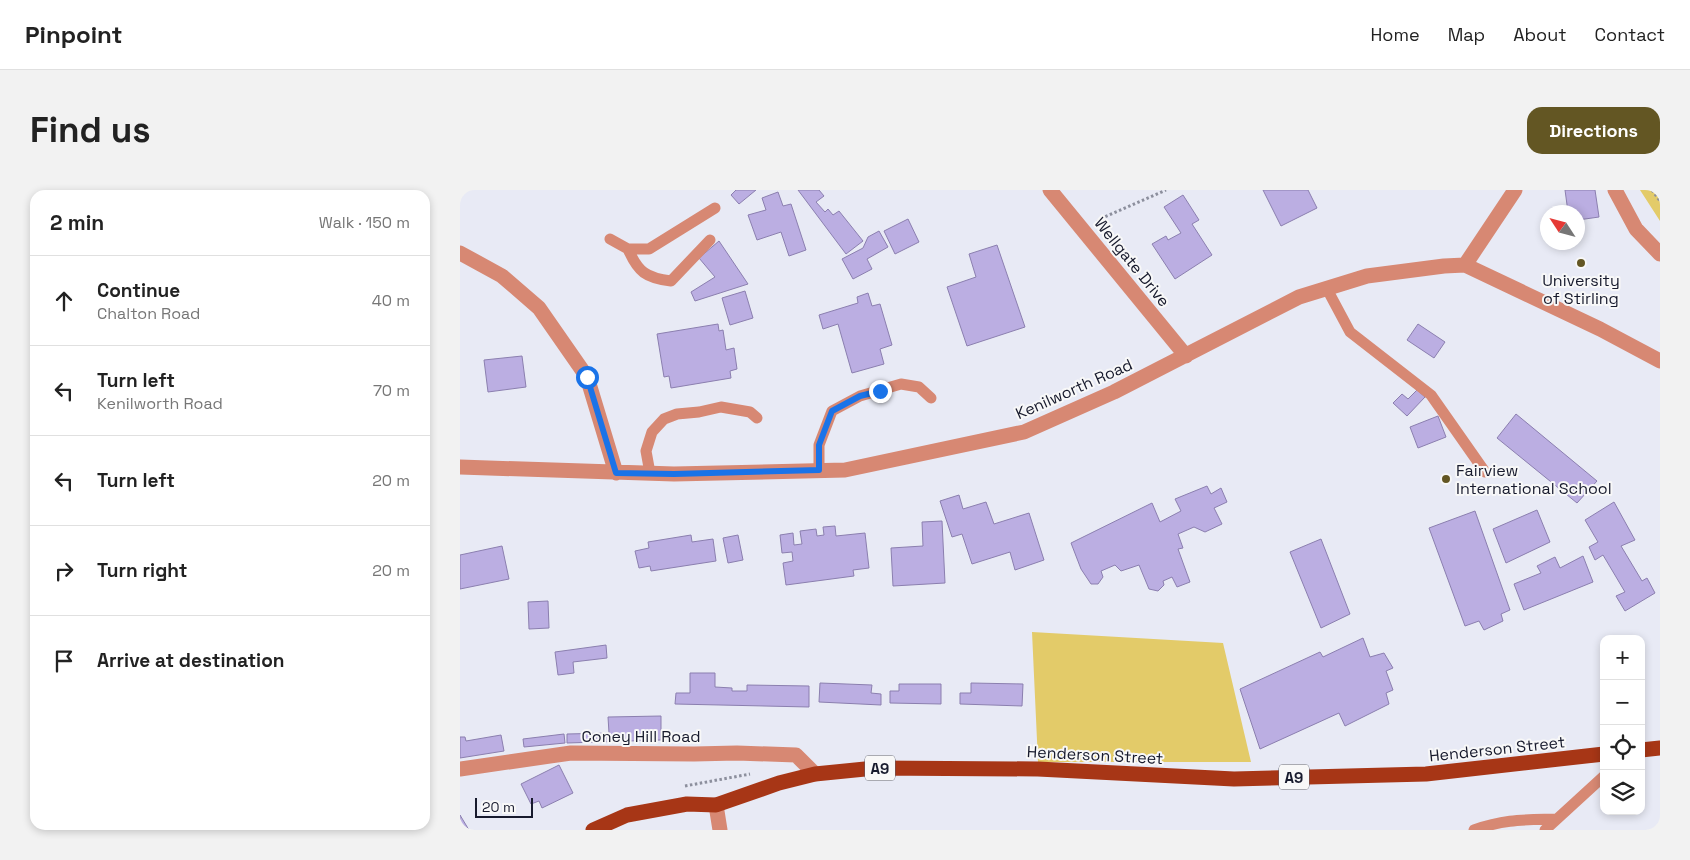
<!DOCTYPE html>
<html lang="en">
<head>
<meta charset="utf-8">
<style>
	:root { --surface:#fff; --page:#f2f2f2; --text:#222; --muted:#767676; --line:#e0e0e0; --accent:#635623 }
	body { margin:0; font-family:"Space Grotesk",sans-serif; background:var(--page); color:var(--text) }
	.controls { position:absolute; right:15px; bottom:15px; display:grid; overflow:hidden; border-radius:10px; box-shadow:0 2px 8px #0003 }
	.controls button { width:45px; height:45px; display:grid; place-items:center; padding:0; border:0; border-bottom:1px solid var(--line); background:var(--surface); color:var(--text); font:25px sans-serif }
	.compass { position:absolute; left:1080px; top:15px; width:45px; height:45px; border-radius:50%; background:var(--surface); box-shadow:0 2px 8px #0003; rotate:306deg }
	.scale { position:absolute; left:15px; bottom:12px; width:58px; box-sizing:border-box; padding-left:5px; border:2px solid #171a2d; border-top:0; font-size:14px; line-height:18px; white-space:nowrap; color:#171a2d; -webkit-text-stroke:4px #f8f8f8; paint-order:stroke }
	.stop { position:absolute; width:15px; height:15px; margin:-11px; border:4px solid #1a73e8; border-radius:50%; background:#fff }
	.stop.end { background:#1a73e8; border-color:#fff; box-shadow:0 1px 5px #0008 }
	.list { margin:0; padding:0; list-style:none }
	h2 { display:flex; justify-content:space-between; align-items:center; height:65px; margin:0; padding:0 20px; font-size:21px }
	h2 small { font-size:16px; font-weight:400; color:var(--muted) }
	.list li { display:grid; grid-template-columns:32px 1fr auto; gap:15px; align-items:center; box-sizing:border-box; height:90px; padding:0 20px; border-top:1px solid var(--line) }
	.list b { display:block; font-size:19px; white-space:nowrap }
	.list p { margin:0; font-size:16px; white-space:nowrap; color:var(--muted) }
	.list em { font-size:16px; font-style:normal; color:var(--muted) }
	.icon { flex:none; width:28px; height:28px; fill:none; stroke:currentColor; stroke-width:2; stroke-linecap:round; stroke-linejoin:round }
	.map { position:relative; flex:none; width:1200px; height:640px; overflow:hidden; border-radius:15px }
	header { display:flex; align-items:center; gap:30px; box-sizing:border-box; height:70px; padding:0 25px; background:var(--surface); border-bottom:1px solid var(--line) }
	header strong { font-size:24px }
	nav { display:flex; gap:28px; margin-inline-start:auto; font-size:18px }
	.intro { display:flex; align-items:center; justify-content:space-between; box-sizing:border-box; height:120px; padding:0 30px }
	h1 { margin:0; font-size:35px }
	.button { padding:12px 22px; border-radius:15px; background:var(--accent); color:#fff; font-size:18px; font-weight:700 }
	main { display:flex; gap:30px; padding:0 30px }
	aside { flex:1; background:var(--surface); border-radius:15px; box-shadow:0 2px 8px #0003 }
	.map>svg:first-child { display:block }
	.green { fill:#e3cb69 }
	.building { fill:#bbaee2; stroke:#8b7faf }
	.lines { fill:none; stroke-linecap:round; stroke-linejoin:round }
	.path { stroke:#8c8f9d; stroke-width:3; stroke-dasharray:2.5 2.5; stroke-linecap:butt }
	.lane { stroke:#d78873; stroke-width:11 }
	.street { stroke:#d78873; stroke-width:15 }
	.primary { stroke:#a73616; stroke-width:15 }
	.route { stroke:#1a73e8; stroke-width:6 }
	.poi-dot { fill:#635623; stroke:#f8f8f8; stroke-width:2 }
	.labels { text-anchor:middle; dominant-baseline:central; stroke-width:4; stroke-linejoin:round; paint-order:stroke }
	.shield { fill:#f8f8f8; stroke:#5a5d6a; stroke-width:1 }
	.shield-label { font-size:15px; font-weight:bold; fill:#171a2d }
	.street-label { font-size:16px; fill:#171a2d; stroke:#f8f8f8 }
	.poi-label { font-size:16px; fill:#171a2d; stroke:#f8f8f8 }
</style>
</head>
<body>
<header>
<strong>Pinpoint</strong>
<nav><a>Home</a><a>Map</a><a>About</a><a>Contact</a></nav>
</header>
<div class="intro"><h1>Find us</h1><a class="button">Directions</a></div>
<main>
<aside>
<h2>2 min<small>Walk · 150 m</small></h2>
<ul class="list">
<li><svg class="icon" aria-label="ahead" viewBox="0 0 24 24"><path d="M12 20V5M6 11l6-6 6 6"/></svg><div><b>Continue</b><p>Chalton Road</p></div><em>40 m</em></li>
<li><svg class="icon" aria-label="left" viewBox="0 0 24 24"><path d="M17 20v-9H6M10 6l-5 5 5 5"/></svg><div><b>Turn left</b><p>Kenilworth Road</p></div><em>70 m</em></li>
<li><svg class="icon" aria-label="left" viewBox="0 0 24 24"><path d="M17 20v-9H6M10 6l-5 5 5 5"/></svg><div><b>Turn left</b></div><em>20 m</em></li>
<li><svg class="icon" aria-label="right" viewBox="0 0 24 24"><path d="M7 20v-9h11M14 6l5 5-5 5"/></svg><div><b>Turn right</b></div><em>20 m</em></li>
<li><svg class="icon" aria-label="arrive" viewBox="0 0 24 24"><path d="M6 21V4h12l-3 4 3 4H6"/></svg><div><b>Arrive at destination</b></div></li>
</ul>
</aside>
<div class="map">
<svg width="1200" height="640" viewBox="0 0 1200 640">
	<rect width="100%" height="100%" fill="#e8eaf5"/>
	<path class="green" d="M1180,0h20v31z
		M572,442l191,11 28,119h-213z"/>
	<path class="building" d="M276,0h20l-17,14 -8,-9z
		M338,0h21l5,6 -8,6 9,10 3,-3 5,6 6,-4 24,30 -17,13z
		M803,0h45l9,18 -36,18z
		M1105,0h30l4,27 -21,3v-8h-10z
		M318,2l5,14 8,-2 15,46 -17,6 -8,-24 -24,8 -9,-25 18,-5 -4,-12z
		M723,5l16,25 -7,4 20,31 -37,24 -23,-35 14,-8 2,4 13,-7 -17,-26z
		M448,29l11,23 -24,12 -11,-23z
		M419,41l9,16 -21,12 5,10 -19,10 -11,-20 21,-11 5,-11z
		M259,51l29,43 -53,17 -4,-9 24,-15 -16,-19z
		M537,55l28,82 -58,19 -20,-59 29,-10 -7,-23z
		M285,101l8,27 -23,7 -8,-27z
		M408,103l4,13 8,-2 12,41 -12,4 4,15 -32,9 -14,-49 -15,5 -4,-14 39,-12 -1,-6z
		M258,134l1,7 4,-1 3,20 8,-2 3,21 -7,2 1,7 -60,10 -2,-12 -5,1 -7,-43z
		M958,134l27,18 -11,16 -27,-18z
		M62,166l4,31 -38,5 -4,-32z
		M957,200l8,7 -18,19 -14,-13 9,-9 6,5z
		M1056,224l81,67 -20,22 -80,-65z
		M978,226l8,21 -28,11 -8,-21z
		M747,296l4,8 10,-6 6,14 -13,6 8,16 -17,8 -11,-5 -16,7 5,14 -5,1 12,33 -13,5 -5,-10 -9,4 1,4 -6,6 -9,-2 -10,-24 -18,6 -6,-6 -14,6 2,6 -5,7h-7l-10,-15 -10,-26 81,-40 8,19 21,-11 -6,-12z
		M499,305l4,14 23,-7 8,22 35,-11 15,47 -29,10 -5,-18 -38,12 -10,-30 -10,3 -12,-36z
		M1154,312l21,38 -14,6 21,35 5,-3 8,15 -30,18 -9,-15 9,-4 -22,-37 -8,5 -6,-13 9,-5 -13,-22z
		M1077,320l13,32 -44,21 -13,-34z
		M1015,321l35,99 -9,4 2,7 -19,9 -5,-9 -14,5 -36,-98z
		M482,331l3,62 -52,3 -2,-38 32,-2 -1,-24z
		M375,336l1,10 29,-3 4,35 -16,2 1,6 -68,9 -3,-22 10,-2 -1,-9 -10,1 -2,-18 13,-2 1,12 8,-1 -2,-13 16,-2 1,7 7,-1 -1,-8z
		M231,345l1,7 21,-3 3,22 -65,10 -1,-5 -11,2 -4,-17 14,-3 -1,-6z
		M278,345l5,25 -15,3 -5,-25z
		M861,349l29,75 -29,14 -31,-76z
		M42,356l7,33 -49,10v-34z
		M1123,366l10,26 -69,28 -10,-26 27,-11 -4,-7 18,-9 5,11z
		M88,411l1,27 -20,1 -1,-27z
		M903,448l7,19 14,-4 9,15 -7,3 7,19 -7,3 3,11 -44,22 -6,-13 -79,36 -20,-60 80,-37 3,5z
		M146,455l1,13 -34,4 1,11 -16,2 -3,-23z
		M230,483h25v14l17,1v3h15v-6l62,1v21l-134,-3 1,-11h14z
		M360,493l52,2 -1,8 10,1v11l-62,-3z
		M511,493l52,1 -1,22 -62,-2v-11h11z
		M439,494h42v20l-51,-1v-12h9z
		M201,526v24l-94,3v-9l42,-1 -1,-16z
		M104,544l1,9 -41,4 -1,-8z
		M41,545l3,16 -44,7v-21h5l1,4z
		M99,575l14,28 -31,15 -3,-7 -8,3 -10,-20z
		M0,625l9,15h-9z"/>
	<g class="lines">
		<path class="path" d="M1192,0l8,11
			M637,32l3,-3 66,-29
			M225,596l65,-12"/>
		<path class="lane" d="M150,49l18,10h21l66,-41
			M168,59c10,23 18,29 43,32l39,-41
			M867,99l23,43 81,63 54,77
			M359,280v-25l13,-34 28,-15 41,-12 18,3 12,11
			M190,283l-4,-22 6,-19 12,-13 13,-5 22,-2 22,-5 29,5 7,6
			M1014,640c31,-11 50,-10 82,-11
			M1085,640l59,-54"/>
		<path class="street" d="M590,0l136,166
			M1155,0l21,39 24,25
			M0,63l42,23 37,32 48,69 29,96
			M1005,75l50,-75
			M0,277l214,7 171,-4 179,-38 90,-40 185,-95 68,-21 77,-10 21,-1 135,64 60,32
			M0,579l111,-16 123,1 43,-1 59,2 19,19
			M256,615l4,25"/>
		<path class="primary" d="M1181,560l19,-2
			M133,640l34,-15 60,-11 29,1 63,-22 36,-9 60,-6 163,1 196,10 192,-5 178,-20"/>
	</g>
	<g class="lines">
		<path class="route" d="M127,187l29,96 58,1 145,-4v-25l13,-34 28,-15 20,-5"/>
	</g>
	<g class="poi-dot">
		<circle cx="1121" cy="73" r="5"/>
		<circle cx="986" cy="289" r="5"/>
	</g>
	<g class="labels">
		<g class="shield">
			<rect x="405" y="565.5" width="30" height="25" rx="4"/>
			<rect x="819" y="574.5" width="30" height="25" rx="4"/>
		</g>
		<g class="shield-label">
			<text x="420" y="578">A9</text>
			<text x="834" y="587">A9</text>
		</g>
		<g class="street-label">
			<text transform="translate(672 72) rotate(51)">Wellgate Drive</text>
			<text transform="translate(614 199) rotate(-24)">Kenilworth Road</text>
			<text x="181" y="546">Coney Hill Road</text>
			<text transform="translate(1037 559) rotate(-6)">Henderson Street</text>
			<text transform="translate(635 565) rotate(3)">Henderson Street</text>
		</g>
		<g class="poi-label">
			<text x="1121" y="90">University<tspan x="1121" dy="18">of Stirling</tspan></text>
			<text x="996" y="280" text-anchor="start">Fairview<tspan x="996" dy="18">International School</tspan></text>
		</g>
	</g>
</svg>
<div class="controls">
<button>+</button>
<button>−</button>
<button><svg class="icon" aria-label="locate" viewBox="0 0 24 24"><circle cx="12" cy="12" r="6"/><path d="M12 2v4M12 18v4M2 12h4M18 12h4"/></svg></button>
<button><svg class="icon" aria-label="layers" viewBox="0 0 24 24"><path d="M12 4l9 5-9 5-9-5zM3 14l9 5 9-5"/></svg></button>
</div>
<svg class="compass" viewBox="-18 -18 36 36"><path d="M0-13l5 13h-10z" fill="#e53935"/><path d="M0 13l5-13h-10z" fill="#767676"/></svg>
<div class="scale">20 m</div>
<div class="stop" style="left:127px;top:187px"></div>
<div class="stop end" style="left:420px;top:201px"></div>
</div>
</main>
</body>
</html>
